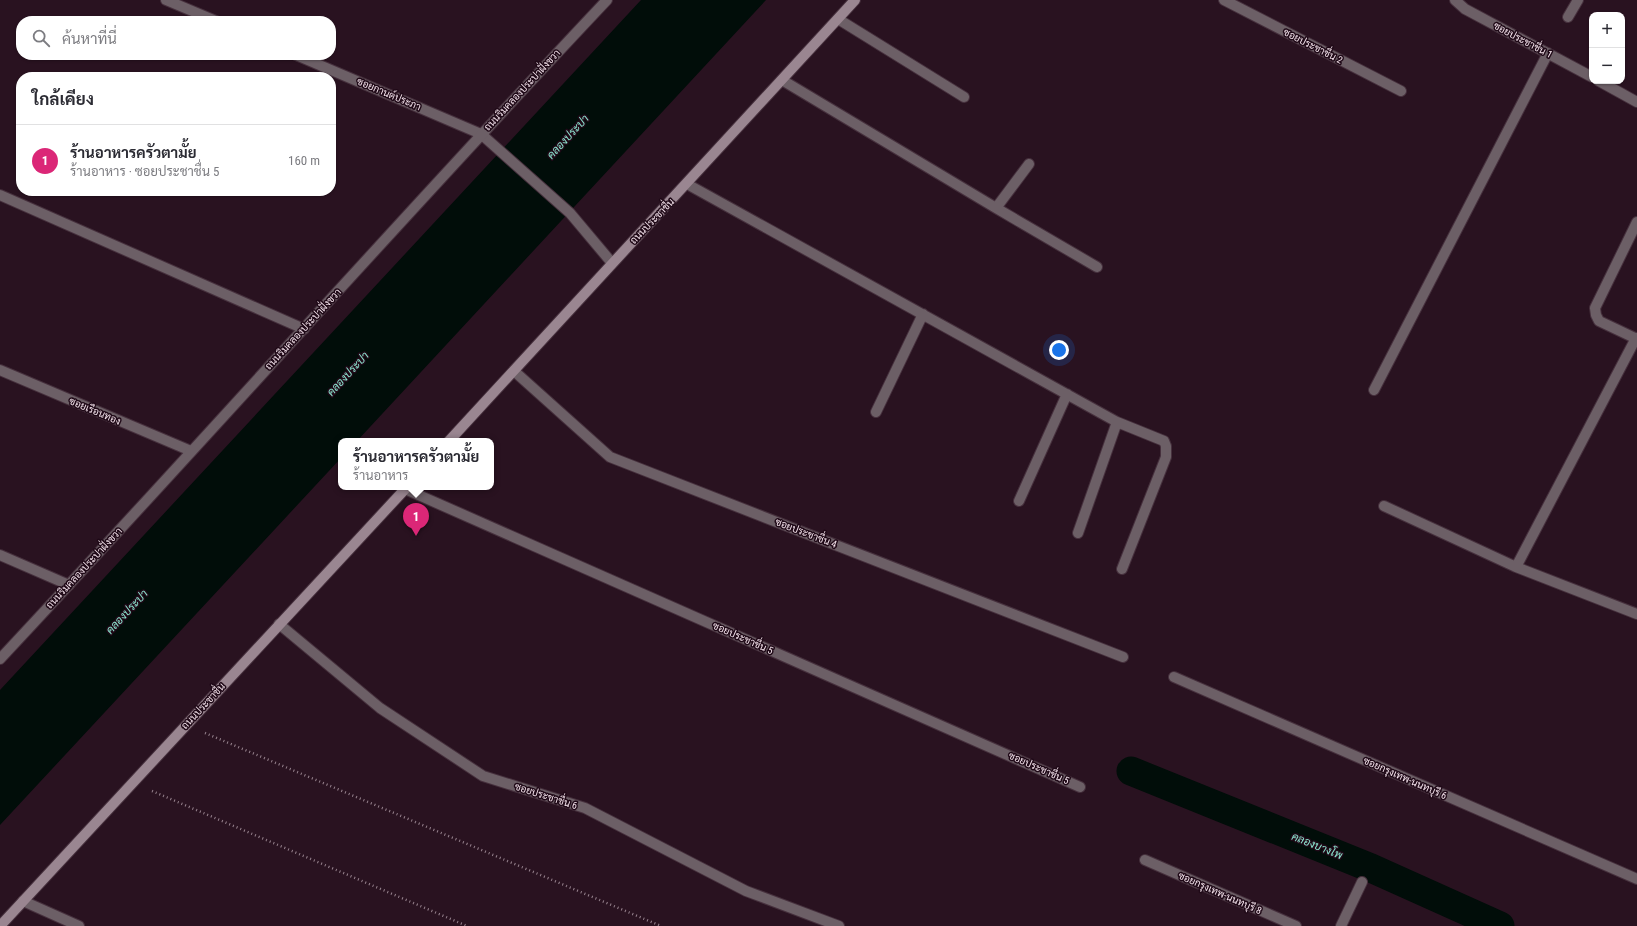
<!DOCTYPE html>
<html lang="th">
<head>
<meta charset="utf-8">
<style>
	:root { --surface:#fff; --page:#f7f7f7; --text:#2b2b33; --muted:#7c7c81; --line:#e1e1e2; --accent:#db2777 }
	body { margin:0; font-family:"Roboto Condensed",Sarabun,sans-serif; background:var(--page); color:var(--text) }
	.controls { position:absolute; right:12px; top:12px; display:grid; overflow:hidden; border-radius:8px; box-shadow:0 1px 3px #0004 }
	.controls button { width:36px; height:36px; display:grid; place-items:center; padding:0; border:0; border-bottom:1px solid var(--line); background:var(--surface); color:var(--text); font:20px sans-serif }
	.you { position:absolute; left:1059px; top:350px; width:14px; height:14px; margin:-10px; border:3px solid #fff; border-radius:50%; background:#1a73e8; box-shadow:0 0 0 6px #1a73e833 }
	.badge { display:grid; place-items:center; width:26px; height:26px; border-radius:50%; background:var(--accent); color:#fff; font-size:13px; font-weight:700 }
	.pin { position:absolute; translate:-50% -33px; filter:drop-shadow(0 1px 2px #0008) }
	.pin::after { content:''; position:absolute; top:21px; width:14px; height:12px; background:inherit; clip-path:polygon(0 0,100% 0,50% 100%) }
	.popup { position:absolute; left:338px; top:438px; width:156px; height:52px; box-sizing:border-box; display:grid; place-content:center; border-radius:8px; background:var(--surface); filter:drop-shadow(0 1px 3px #0005); font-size:13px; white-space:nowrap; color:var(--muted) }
	.popup b { font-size:15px; color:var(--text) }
	.popup::after { content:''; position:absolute; left:50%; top:100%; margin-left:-8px; border:8px solid transparent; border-top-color:var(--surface) }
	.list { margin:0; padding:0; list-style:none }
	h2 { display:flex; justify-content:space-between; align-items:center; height:52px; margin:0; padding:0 16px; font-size:17px }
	h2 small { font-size:13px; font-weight:400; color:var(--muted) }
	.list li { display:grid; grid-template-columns:26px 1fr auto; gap:12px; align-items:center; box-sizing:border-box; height:72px; padding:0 16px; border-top:1px solid var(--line) }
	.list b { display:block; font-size:15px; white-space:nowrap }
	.list p { margin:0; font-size:13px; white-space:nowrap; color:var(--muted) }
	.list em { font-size:13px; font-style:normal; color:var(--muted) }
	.icon { flex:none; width:22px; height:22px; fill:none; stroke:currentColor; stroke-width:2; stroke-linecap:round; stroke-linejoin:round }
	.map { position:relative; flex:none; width:1637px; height:926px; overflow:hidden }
	.search { position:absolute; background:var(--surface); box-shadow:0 1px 3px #0004; left:16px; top:16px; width:320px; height:44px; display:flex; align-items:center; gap:10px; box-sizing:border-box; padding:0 14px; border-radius:16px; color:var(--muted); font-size:15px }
	.panel { position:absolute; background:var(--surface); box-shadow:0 1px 3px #0004; left:16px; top:72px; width:320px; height:124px; border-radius:16px }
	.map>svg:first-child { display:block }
	.water { fill:#010d09 }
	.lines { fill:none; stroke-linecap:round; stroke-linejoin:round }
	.canal { stroke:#010d09; stroke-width:29 }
	.service-casing { stroke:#46303d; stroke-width:12 }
	.minor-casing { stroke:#46303d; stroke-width:12 }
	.tertiary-casing { stroke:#46303d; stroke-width:12 }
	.secondary-casing { stroke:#46303d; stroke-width:12 }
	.path { stroke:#98848f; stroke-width:2.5; stroke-dasharray:1 3; stroke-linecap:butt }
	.service { stroke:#6c5f66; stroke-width:10 }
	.minor { stroke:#6c5f66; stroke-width:10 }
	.tertiary { stroke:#6c5f66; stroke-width:10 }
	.secondary { stroke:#9a8691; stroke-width:10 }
	.labels { text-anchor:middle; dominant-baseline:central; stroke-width:3; stroke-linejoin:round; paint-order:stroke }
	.street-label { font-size:10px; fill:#f6e5ee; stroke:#1f0917 }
	.water-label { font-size:11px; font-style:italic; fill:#8de5d0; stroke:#1f0917 }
</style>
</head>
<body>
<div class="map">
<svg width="1637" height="926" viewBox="0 0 1637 926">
	<rect width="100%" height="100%" fill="#291220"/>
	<path class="water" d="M641,0h125l-409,441h-16v17l-341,367v-135z"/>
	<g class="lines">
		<path class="canal" d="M1131,771l240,97 129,58"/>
		<defs>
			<path id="service" d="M687,184l430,238 47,19 2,5v11l-44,112
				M0,195l304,134
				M1637,222l-42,86 1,7 3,6 38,18
				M876,412l47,-98
				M1019,501l48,-107
				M1384,506l132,61 121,47
				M1078,533l39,-111
				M1516,567l120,-229
				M1341,926l21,-44"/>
			<path id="minor" d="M166,0l50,21
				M1224,0l177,91
				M1455,0l10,9 127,68
				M1568,17l10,-17
				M838,19l126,78
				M296,55l185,79 89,79 42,50
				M782,80l214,128 101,59
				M1599,81l38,21
				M996,208l33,-44
				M0,370l191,81
				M514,371l96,86 513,200
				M1374,390l174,-337
				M405,489l675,298
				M0,555l69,30
				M279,624l101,84 103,68 102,32 161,83 93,35
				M1174,677l463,202
				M1145,860l151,66
				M23,901l56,25"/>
			<path id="tertiary" d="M0,659c204,-218 402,-442 607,-659"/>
			<path id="secondary" d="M449,441l406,-441
				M0,926l407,-439"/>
		</defs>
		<use href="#service" class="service-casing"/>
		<use href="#minor" class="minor-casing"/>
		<use href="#tertiary" class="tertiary-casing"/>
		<use href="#secondary" class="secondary-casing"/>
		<path class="path" d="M205,733l456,193
			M152,791l315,135"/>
		<use href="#service" class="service"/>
		<use href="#minor" class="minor"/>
		<use href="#tertiary" class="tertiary"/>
		<use href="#secondary" class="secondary"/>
	</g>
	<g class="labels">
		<g class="street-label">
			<text transform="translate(1523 40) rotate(28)">ซอยประชาชื่น 1</text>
			<text transform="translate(1313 46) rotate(27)">ซอยประชาชื่น 2</text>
			<text transform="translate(522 90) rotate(-47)">ถนนริมคลองประปาฝั่งขวา</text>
			<text transform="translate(389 94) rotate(23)">ซอยกานต์ประภา</text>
			<text transform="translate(652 221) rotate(-46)">ถนนประชาชื่น</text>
			<text transform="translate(303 329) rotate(-47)">ถนนริมคลองประปาฝั่งขวา</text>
			<text transform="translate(95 411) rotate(23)">ซอยเรือนทอง</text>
			<text transform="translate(806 533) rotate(21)">ซอยประชาชื่น 4</text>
			<text transform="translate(84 568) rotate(-47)">ถนนริมคลองประปาฝั่งขวา</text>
			<text transform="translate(743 638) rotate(24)">ซอยประชาชื่น 5</text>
			<text transform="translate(203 706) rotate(-47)">ถนนประชาชื่น</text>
			<text transform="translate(1039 768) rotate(24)">ซอยประชาชื่น 5</text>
			<text transform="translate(1405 778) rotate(24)">ซอยกรุงเทพ-นนทบุรี 6</text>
			<text transform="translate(546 796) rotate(18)">ซอยประชาชื่น 6</text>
			<text transform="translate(1220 893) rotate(24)">ซอยกรุงเทพ-นนทบุรี 8</text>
		</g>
		<g class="water-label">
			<text transform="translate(568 137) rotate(-47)">คลองประปา</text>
			<text transform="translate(348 374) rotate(-47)">คลองประปา</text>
			<text transform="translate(127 612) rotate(-47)">คลองประปา</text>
			<text transform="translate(1317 846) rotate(22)">คลองบางโพ</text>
		</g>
	</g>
</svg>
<div class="controls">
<button>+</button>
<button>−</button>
</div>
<div class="you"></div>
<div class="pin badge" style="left:416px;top:536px">1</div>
<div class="popup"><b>ร้านอาหารครัวตามั้ย</b>ร้านอาหาร</div>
<div class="search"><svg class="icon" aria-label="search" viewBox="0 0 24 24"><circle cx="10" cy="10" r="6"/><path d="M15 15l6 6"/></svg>ค้นหาที่นี่</div>
<section class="panel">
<h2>ใกล้เคียง<small></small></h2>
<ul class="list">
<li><span class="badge">1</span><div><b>ร้านอาหารครัวตามั้ย</b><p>ร้านอาหาร · ซอยประชาชื่น 5</p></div><em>160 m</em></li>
</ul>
</section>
</div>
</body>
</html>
